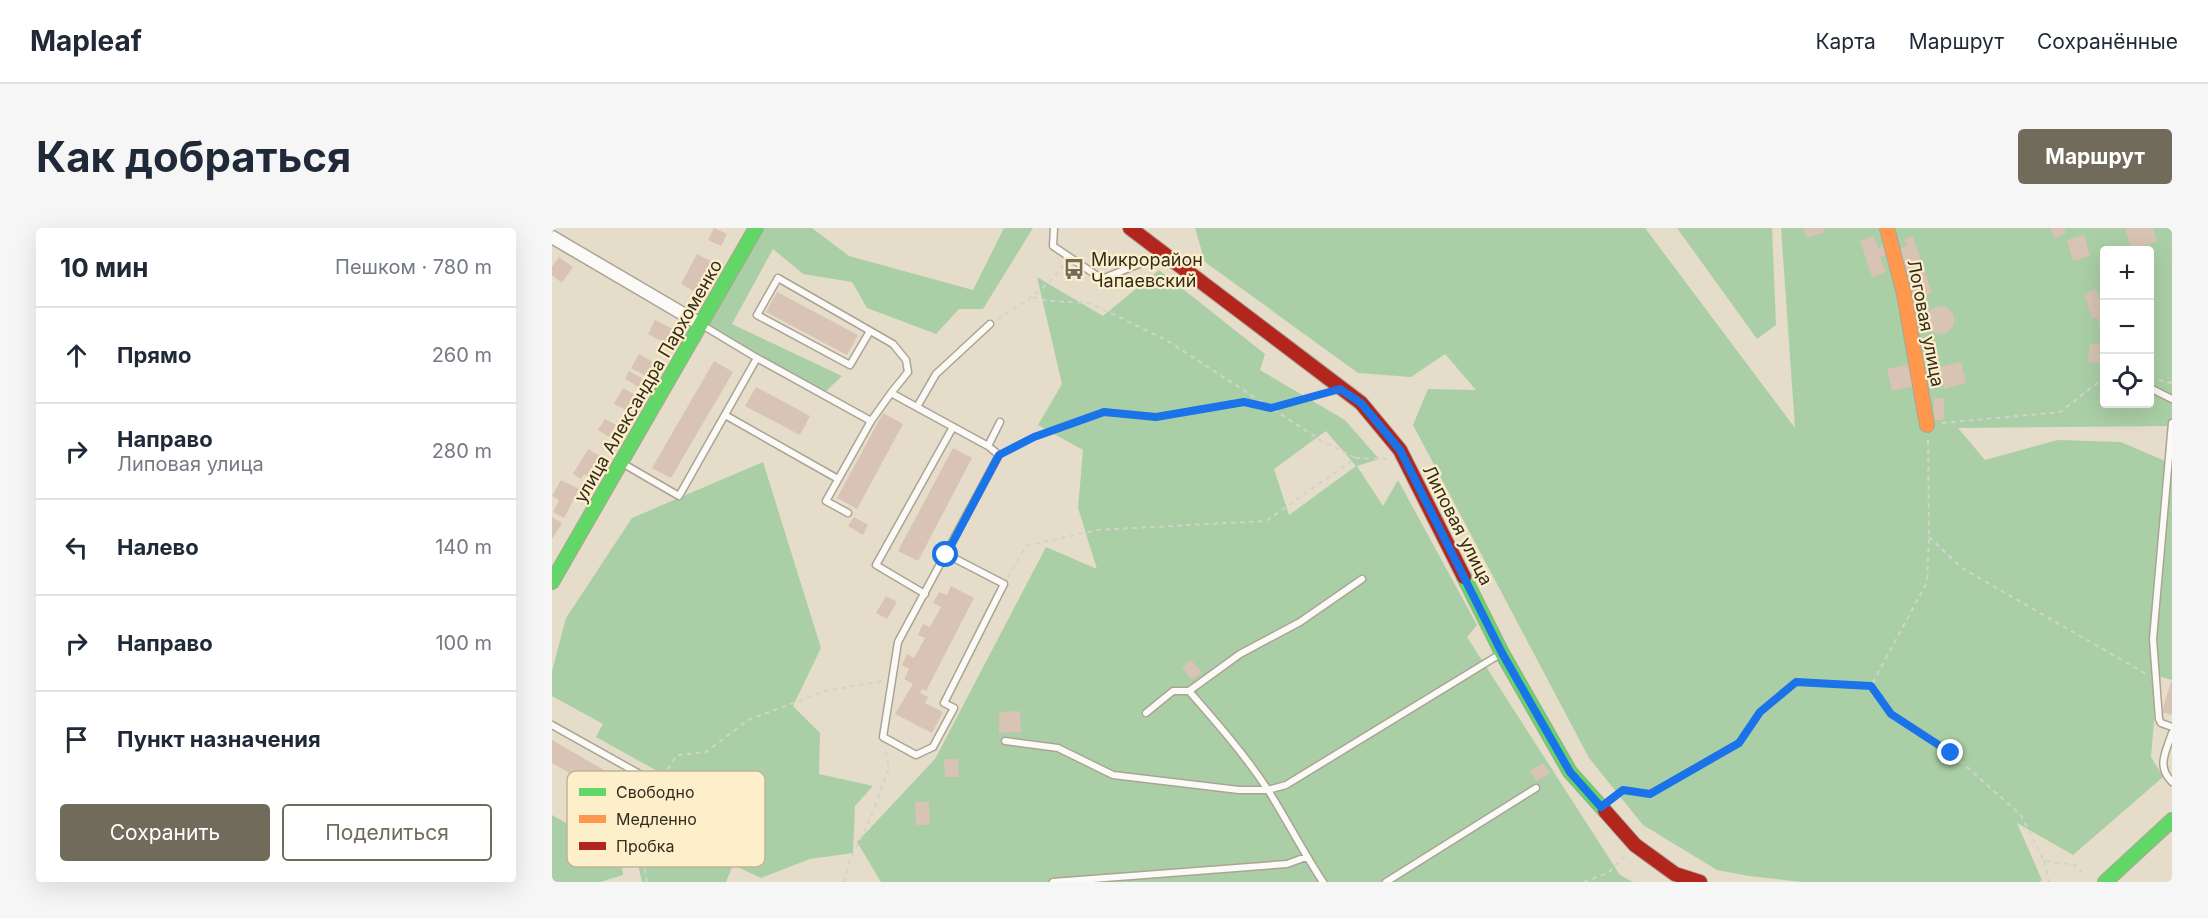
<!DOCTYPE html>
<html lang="ru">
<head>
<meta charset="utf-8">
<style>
	:root { --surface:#fff; --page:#f6f6f7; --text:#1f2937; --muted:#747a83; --line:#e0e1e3; --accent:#716b5b }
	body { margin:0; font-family:Inter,sans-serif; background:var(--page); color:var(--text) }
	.controls { position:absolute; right:18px; top:18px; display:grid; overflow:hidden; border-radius:6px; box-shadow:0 6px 24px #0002 }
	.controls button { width:54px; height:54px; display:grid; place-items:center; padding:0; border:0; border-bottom:2px solid var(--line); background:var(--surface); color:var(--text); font:30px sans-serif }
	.stop { position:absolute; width:18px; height:18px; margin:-14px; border:4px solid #1a73e8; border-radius:50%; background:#fff }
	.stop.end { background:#1a73e8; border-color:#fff; box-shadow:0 2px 6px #0008 }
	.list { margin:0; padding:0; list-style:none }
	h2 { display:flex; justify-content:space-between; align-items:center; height:78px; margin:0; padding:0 24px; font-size:26px }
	h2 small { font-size:20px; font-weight:400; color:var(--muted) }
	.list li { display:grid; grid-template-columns:39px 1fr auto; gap:18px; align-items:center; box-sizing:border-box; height:96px; padding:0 24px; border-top:2px solid var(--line) }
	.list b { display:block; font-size:22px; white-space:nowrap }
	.list p { margin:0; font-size:20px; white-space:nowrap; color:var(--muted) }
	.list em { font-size:20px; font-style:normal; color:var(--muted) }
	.actions { display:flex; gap:12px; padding:18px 24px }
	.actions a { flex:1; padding:14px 0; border:2px solid var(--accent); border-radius:6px; text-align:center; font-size:21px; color:var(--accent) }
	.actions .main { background:var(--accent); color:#fff }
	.icon { flex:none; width:33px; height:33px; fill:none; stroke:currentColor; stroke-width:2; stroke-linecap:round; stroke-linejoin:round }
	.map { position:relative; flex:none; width:1620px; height:654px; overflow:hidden; border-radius:6px }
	header { display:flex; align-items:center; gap:36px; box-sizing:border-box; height:84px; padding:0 30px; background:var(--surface); border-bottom:2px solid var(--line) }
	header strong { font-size:28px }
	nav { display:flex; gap:33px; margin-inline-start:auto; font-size:21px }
	.intro { display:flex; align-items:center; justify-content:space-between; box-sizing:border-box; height:144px; padding:0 36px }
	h1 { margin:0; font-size:42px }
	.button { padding:15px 27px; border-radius:6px; background:var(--accent); color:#fff; font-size:21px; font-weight:700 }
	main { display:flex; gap:36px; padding:0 36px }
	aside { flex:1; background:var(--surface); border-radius:6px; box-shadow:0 6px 24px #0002 }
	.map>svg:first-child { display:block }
	.green { fill:#aacfa6; fill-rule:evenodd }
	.building { fill:#d8c3b4 }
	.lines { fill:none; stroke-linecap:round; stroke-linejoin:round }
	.lane-casing { stroke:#aba495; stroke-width:9 }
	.street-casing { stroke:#aba495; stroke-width:15 }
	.fast-casing { stroke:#aba495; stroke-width:16 }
	.slow-casing { stroke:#aba495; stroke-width:16 }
	.jam-casing { stroke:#aba495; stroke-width:16 }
	.path { stroke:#d4d2cd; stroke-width:2; stroke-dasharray:4.5 4.5; stroke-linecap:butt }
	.lane { stroke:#fbfaf7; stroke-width:6 }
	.street { stroke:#fbfaf7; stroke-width:12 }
	.fast { stroke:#63d668; stroke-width:14 }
	.slow { stroke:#ff974d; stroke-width:14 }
	.jam { stroke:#b3261e; stroke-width:14 }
	.route { stroke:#1a73e8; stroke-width:8 }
	.labels { text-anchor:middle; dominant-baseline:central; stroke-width:4.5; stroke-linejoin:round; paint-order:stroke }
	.poi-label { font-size:18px; fill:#332d1f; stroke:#feefcb; text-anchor:start }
	.street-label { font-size:18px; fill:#332d1f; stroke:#feefcb }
	.key { fill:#feefcb; stroke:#c1b597; stroke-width:1.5 }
	.key-label { font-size:16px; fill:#332d1f }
</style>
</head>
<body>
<header>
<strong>Mapleaf</strong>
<nav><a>Карта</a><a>Маршрут</a><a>Сохранённые</a></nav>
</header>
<div class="intro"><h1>Как добраться</h1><a class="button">Маршрут</a></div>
<main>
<aside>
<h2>10 мин<small>Пешком · 780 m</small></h2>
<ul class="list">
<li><svg class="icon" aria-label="ahead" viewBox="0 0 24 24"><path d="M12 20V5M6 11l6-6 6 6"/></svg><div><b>Прямо</b></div><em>260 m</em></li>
<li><svg class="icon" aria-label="right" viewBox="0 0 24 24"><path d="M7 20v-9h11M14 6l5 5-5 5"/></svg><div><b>Направо</b><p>Липовая улица</p></div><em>280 m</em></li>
<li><svg class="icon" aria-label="left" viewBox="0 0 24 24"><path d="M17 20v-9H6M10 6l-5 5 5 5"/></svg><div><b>Налево</b></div><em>140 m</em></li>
<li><svg class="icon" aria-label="right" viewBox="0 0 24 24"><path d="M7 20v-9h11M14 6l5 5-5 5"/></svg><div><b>Направо</b></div><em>100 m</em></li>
<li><svg class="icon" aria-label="arrive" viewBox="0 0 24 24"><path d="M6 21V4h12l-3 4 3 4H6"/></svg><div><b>Пункт назначения</b></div></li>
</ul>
<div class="actions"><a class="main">Сохранить</a><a>Поделиться</a></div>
</aside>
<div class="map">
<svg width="1620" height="654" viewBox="0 0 1620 654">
	<rect width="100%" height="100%" fill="#e5ddca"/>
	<path class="green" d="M211,0h49l37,28 124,34 31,-62h29l-50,81h-24l-23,25 -69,-26 -15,-26 -49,-8 -30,-25 -41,75 110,52 -19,18 -115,-68z
		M643,0h450l150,200 -14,-200h391v198l-214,2 27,32 73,-20 63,2 51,22v216l-14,-4 -7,81 12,20 -90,78 -56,-32 25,57 -2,2h-239l-52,-6 -32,-6 -74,-45 -54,-67 -176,-333 15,-36 48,1 -31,-36 -34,23 -53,-4 -153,-111zM1552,22h46v154h-46z
		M1125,0h95l4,97 -19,14z
		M607,42l106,84 -5,16 85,50 34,39 -22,7 26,40 15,-26 79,145 -10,12 153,238 13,7h-752l-24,-40 78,-83 111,-212 51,22 -19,-61 5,-58 -45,-25 24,-41 -25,-107 66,39zM774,203l30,35 -67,49 -15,-46z
		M211,234l58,186 -28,58 27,27 -1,41 54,12 -18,20 -2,47 -43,6 -49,19 -28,-13 -7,17h-84l-6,-27 23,-3 27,-65 -90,-50 7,-13 -51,-28v-25l14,-53 66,-100z
		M0,587l69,39 2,21 -23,7h-48z"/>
	<path class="building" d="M162,0l13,6 -6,12 -13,-6z
		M1251,0h21l1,4 -18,6z
		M1498,0h14l2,5 -12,5z
		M1573,0h28l4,14 -26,7z
		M1532,7l6,21 -17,5 -6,-21z
		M1322,8l4,12 5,-2 3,9 -6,2 6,15 -14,5 -12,-37z
		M1361,8l19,57 -17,6 -17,-50 9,-3 -3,-7z
		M145,26l14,7 -16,31 -14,-8z
		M7,29l14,10 -11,16 -10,-8v-8z
		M1544,61l8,25v11l-4,2 -3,-10 -5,2 -8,-25z
		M225,64l81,43 -11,20 -81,-43z
		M1374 92a14 14 0 1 1 28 0a14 14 0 1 1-28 0Z
		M103,92l18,9 -8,14 -17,-9z
		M1538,116l14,1v18l-16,-1z
		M87,126l15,9 -8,13 -15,-8z
		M162,133l19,11 -62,106 -19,-10z
		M1409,134l5,21 -22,6 -5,-22z
		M1357,136l5,22 -22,5 -5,-22z
		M77,143l18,10 -5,8 -17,-10z
		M204,159l54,29 -10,19 -55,-29z
		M71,160l11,6 -8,16 -12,-6z
		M1382,170h10v22h-10z
		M331,185l20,11 -46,85 -20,-11z
		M53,191l11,6 -7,12 -11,-7z
		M401,220l19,10 -54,103 -20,-10z
		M36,221l12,7 -11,21 -5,-3 -3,5 -8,-5z
		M9,252l18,9 -15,29 -11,-6 6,-12 -7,-4z
		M0,289l10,6 -10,16z
		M302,289l14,8 -5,10 -15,-9z
		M399,358l23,12 -48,93 -4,-2 -2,4 8,4 -3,6 18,9 -11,21 -37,-19 18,-30 -9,-5 5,-10 -7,-4 5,-11 7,4 11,-20 -7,-3 5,-11 7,3 11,-20 -8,-4 6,-11 8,3z
		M334,368l11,6 -10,17 -11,-6z
		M639,432l11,13 -10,7 -10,-12z
		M1619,453h1v34l-10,-3z
		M468,483l1,21 -22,1v-21z
		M0,512l97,56 -10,17 -87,-50z
		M392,531h14l1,18h-14z
		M991,535l7,10 -14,8 -6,-10z
		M363,574h14l1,23h-14z"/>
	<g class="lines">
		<defs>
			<path id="lane" d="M502,0l-1,18 49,33 59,-24
				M150,97l55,33 114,63
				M318,103l-20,34 -93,-50 21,-37 115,66 13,16 2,12 -17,21
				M1598,160l22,11
				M365,179l19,-33 54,-50
				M173,187l113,64
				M1620,195l-19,216 6,80 2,4 11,4
				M436,218l12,-24
				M70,235l57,33 78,-138
				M296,285l-22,-12 45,-80 20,-28 97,53 11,9 -101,187 -15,95 33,18 17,-8 21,-39 -10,-5 60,-119 -58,-30
				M373,366l-49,-29 77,-138
				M594,485l27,-22h16
				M0,497l118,66
				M1620,505c-6,19 -16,33 0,49
				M453,513l53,7 55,27 126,15h29l18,-5 216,-132
				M501,654l234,-18 19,-7
				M771,654c-20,-30 -36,-62 -55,-92 -23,-35 -51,-67 -79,-99l51,-37 60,-32 62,-43
				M834,654l150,-94"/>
			<path id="street" d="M0,9l150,88"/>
			<path id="fast" d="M912,349l38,76 68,119 35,39
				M0,354l204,-354
				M1553,654l67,-62"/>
			<path id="slow" d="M1335,0l17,66 23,131"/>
			<path id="jam" d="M578,0l231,175 39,47 64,127
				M1053,583l30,34 40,29 25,8"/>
		</defs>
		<use href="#lane" class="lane-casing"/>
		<use href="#street" class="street-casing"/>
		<use href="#fast" class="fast-casing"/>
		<use href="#slow" class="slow-casing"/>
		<use href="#jam" class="jam-casing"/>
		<path class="path" d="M481,69l15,4 42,2 76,37 156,101 34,17
			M446,91c24,-16 50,-30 66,-55
			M1598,150l22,5
			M1390,195l118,-11 44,-34
			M1376,212l1,97 -2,45 -56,104 20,28 60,39 70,62 23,46 31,4 7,7
			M455,223l27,-14 70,-25 52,5 88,-15 27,6 55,-14
			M1377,309l33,31 184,106
			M456,349l18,-31 71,-16 169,-9 90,-63 33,1
			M111,549l14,-22 29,-3 42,-32 77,-29 58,-10
			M1060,571l11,-9 27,4 89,-51 21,-31 35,-30 76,4
			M1492,633l5,21
			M95,654l-2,-9v-42l21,-33
			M292,654l6,-22 21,-43 18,-49 -4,-21
			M1032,654l24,-9 18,-18"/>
		<use href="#lane" class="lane"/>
		<use href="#street" class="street"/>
		<use href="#fast" class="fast"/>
		<use href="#slow" class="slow"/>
		<use href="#jam" class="jam"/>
	</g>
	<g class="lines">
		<path class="route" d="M394,327l53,-100 35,-18 70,-25 52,5 88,-15 27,6 69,-19 21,14 39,47 102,203 68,119 31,35 22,-17 27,4 89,-51 21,-31 36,-30 75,4 20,28 60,39"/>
	</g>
	<defs>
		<symbol id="bus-bare" viewBox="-9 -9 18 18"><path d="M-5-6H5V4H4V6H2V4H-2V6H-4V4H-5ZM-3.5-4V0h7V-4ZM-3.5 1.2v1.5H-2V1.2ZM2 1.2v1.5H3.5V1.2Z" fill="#716b5b" stroke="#feefcb" stroke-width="2.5" paint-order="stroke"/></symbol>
	</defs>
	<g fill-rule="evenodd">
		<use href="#bus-bare" x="507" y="26" width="30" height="30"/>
	</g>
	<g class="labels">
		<g class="poi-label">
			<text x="539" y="31">Микрорайон<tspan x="539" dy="21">Чапаевский</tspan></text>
		</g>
		<g class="street-label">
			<text transform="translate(1374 95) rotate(79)">Логовая улица</text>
			<text transform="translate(96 153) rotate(-60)">улица Александра Пархоменко</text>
			<text transform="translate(906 297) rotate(63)">Липовая улица</text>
		</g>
	</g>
	<rect x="15" y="543" width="198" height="96" rx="9" class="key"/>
	<rect x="27" y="560" width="27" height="8" fill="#63d668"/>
	<rect x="27" y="587" width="27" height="8" fill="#ff974d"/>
	<rect x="27" y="614" width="27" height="8" fill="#b3261e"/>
	<g class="key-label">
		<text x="64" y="570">Свободно</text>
		<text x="64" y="597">Медленно</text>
		<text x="64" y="624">Пробка</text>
	</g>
</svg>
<div class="controls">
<button>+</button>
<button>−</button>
<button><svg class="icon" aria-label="locate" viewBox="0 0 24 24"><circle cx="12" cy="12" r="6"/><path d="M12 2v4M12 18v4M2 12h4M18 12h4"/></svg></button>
</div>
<div class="stop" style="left:394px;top:327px"></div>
<div class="stop end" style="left:1399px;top:525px"></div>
</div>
</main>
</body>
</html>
